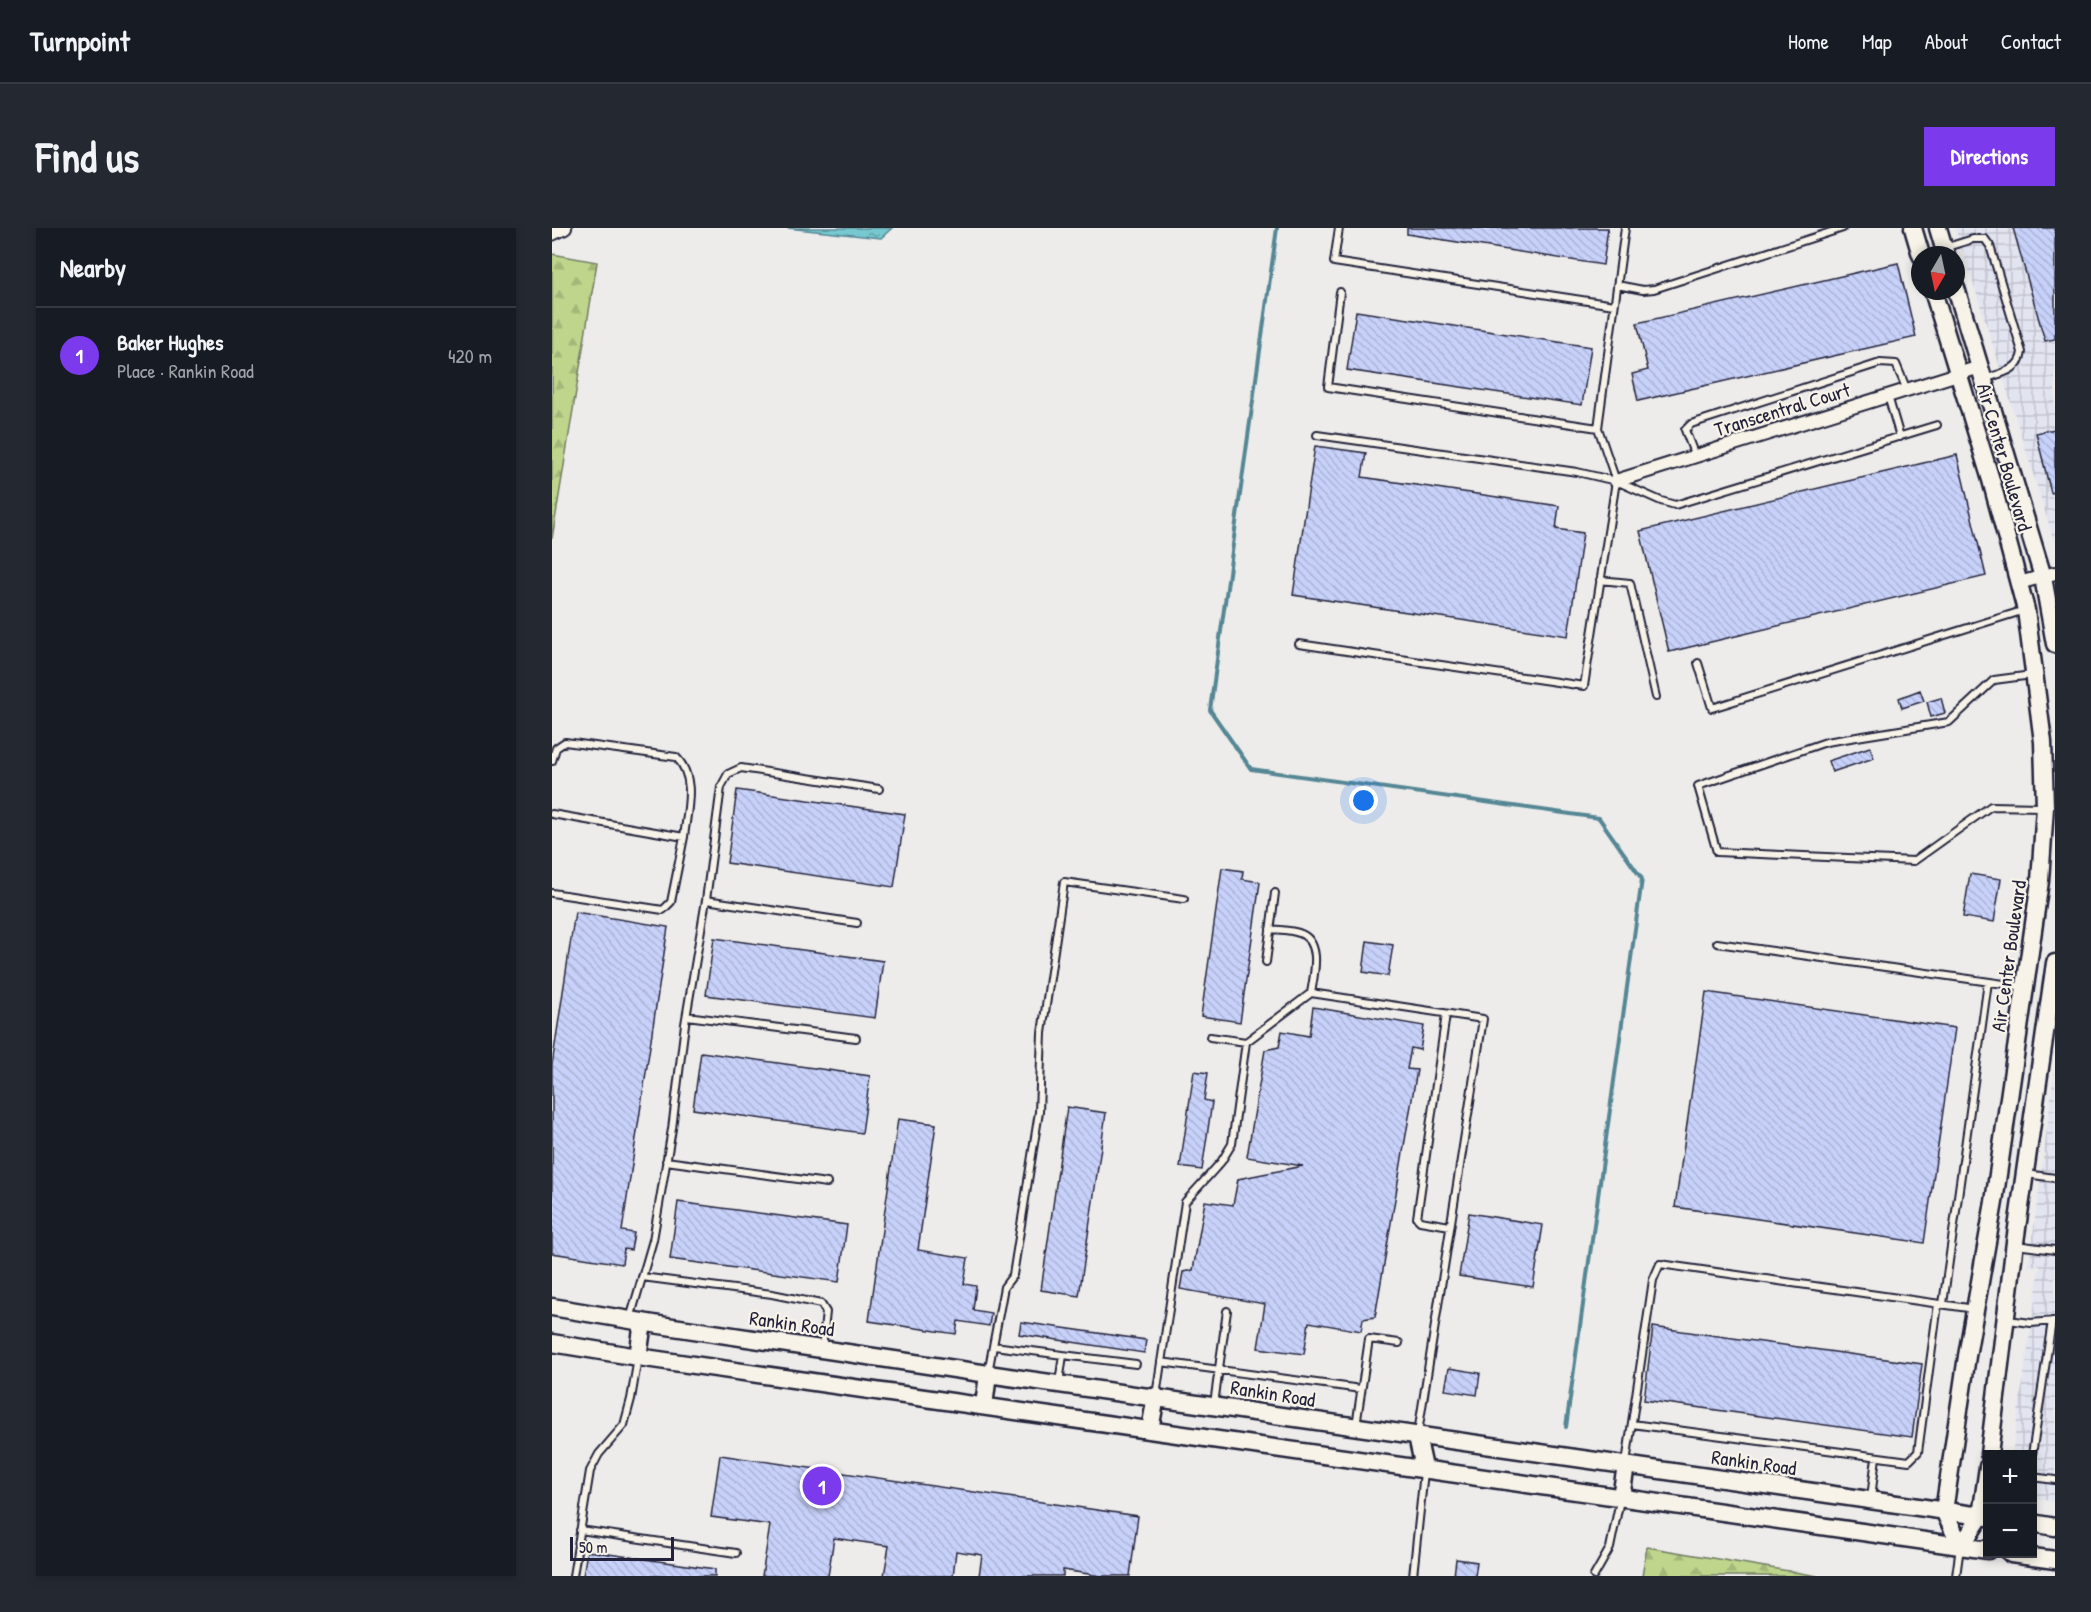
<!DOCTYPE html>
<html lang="en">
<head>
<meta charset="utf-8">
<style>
	:root { --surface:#171b24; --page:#242831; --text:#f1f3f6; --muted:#9ea1a6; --line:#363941; --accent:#7c3aed }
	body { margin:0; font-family:"Patrick Hand",sans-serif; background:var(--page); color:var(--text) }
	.controls { position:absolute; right:18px; bottom:18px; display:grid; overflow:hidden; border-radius:0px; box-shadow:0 3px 9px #0003 }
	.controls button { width:54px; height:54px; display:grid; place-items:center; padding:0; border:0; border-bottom:2px solid var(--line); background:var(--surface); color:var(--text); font:30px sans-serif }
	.compass { position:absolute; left:1359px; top:18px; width:54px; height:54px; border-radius:50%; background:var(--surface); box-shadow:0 3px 9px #0003; rotate:189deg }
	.scale { position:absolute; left:18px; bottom:15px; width:104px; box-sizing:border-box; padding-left:6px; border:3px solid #22223b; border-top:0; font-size:16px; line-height:21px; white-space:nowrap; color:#22223b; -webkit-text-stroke:4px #f7f3e8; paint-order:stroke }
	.you { position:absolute; left:812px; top:573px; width:21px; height:21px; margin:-15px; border:4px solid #fff; border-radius:50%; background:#1a73e8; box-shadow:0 0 0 9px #1a73e833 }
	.badge { display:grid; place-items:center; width:39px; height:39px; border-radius:50%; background:var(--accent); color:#fff; font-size:20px; font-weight:700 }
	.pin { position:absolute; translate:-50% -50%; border:3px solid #fff; box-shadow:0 2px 6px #0006 }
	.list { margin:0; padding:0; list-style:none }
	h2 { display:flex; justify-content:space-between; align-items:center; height:78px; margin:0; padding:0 24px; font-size:26px }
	h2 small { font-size:20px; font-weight:400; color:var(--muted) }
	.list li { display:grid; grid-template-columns:39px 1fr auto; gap:18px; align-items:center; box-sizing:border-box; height:96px; padding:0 24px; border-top:2px solid var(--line) }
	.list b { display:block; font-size:22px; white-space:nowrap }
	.list p { margin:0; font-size:20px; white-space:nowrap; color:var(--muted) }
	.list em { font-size:20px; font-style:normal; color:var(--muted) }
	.map { position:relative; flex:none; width:1503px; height:1348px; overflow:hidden; border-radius:0px }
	header { display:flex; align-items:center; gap:36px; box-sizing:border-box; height:84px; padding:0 30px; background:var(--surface); border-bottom:2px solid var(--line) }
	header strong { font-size:28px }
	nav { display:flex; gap:33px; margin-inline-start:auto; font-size:21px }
	.intro { display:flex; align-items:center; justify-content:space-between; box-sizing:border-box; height:144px; padding:0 36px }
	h1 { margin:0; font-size:42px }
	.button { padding:15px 27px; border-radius:0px; background:var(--accent); color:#fff; font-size:21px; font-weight:700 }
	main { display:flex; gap:36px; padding:0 36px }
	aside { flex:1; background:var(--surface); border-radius:0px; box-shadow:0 3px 9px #0003 }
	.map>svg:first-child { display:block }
	.industrial { fill:url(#industrial-grid) }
	.forest { fill:url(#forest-firs); stroke:#707c63; stroke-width:1.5 }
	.water { fill:url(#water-ripples); stroke:#558694; stroke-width:1.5 }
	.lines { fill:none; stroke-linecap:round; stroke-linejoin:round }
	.stream { stroke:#558694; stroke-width:4 }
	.building { fill:url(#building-back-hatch); stroke:#22223b; stroke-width:1.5 }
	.lane-casing { stroke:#22223b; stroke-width:10 }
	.street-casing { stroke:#22223b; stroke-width:16 }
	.secondary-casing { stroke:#22223b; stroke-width:21 }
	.lane { stroke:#f7f3e8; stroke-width:6 }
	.street { stroke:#f7f3e8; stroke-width:12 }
	.secondary { stroke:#f7f3e8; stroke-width:16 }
	.labels { text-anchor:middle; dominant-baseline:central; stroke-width:4.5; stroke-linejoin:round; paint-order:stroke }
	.street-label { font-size:20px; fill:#22223b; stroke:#f7f3e8 }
</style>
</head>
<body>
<header>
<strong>Turnpoint</strong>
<nav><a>Home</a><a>Map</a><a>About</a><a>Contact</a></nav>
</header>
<div class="intro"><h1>Find us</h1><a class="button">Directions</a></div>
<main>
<aside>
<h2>Nearby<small></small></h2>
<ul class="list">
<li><span class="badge">1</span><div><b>Baker Hughes</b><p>Place · Rankin Road</p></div><em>420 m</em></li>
</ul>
</aside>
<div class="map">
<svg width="1503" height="1348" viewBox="0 0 1503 1348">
	<defs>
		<pattern id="industrial-grid" width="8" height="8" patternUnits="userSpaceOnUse" patternTransform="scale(1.5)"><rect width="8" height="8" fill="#e2e4ef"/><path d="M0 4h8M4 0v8" fill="none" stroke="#c2c3ce"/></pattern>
		<pattern id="forest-firs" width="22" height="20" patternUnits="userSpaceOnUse" patternTransform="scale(1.5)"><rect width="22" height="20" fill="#bed58b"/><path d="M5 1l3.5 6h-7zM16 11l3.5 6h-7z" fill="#a3b779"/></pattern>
		<pattern id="water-ripples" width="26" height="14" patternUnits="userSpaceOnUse" patternTransform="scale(1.5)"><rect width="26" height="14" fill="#77c8d0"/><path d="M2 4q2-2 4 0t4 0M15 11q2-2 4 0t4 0" fill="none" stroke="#61a2aa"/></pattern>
		<pattern id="building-back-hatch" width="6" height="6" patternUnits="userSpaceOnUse" patternTransform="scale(1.5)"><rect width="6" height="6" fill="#c7d1f9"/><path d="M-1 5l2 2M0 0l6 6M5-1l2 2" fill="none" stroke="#abb3d6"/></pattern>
	</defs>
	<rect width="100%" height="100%" fill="#edeceb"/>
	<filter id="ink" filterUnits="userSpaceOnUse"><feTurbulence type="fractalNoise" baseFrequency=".0167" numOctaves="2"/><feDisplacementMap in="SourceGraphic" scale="12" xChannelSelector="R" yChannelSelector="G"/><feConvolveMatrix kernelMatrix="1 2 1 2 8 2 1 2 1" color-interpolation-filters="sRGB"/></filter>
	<g filter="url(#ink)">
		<path class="industrial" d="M1403,0h100v316l-69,-221z
			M1503,839v435l-22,-4 -1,-44h-20l28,-188 -11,-1z"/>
		<path class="forest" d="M0,26l45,8 -45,277z
			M1095,1319l171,29h-176z"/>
		<path class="water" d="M235,0h105l-11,10z"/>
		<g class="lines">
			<path class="stream" d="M725,0l-67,482 41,59 348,49 43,61 -76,548"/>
		</g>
		<path class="building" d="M855,0h201l-5,37 -196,-31z
			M1461,0h42v111l-10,2z
			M1346,35l18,74 -278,64 -6,-27 16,-4 -11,-47z
			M804,83l235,36 -9,58 -235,-35z
			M1503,201v63l-4,1 -15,-60z
			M763,218l51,7 -4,24 197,29 -3,23 27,4 -15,103 -275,-41z
			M1405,227l29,121 -317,76 -29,-121z
			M1368,462l4,11 -22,7 -3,-10z
			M1389,470l4,15 -14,4 -4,-15z
			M1318,519l4,11 -42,14 -4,-11z
			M185,562l168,24 -11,73 -167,-24z
			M670,640l21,3 -1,8 18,3 -20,140 -39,-6z
			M1418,646l31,5 -7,43 -31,-5z
			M23,684l93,15 -46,304 12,2 -3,17 -7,-1 -2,15 -70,-11v-188z
			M162,710l169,23 -8,57 -169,-23z
			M815,713l26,4 -5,31 -25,-4z
			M1154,764l249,36 -31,215 -249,-36z
			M761,779l111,19 -4,24 -9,-2 -4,21 10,1 -42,247 -12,2 -2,12 -52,-9 -5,32 -46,-6 7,-44 -85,-15 3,-17 10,-2 12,-69 28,4 5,-26 65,-13 -56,-9 18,-107 14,-3 3,-16 27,5z
			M149,824l169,24 -8,57 -169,-24z
			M642,843l14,2 -4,27 8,2 -10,68 -22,-3z
			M515,879l39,6 -27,183 -38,-6z
			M346,891l38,5 -18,126 50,8 -4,26 12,2 -3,24 18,3 -2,13 -31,-5 -2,13 -87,-13z
			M126,974l169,23 -8,57 -169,-23z
			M917,985l74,12 -10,62 -74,-11z
			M469,1094l125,18 -2,13 -125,-19z
			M1101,1099l269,37 -10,73 -268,-37z
			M897,1140l31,5 -3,22 -32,-5z
			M168,1227l418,61 -8,60h-29l-38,-6v6h-84l3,-21 -26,-4 -3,25h-69l5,-30 -55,-8 -6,38h-66l8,-51 -59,-8z
			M35,1323l128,18v7h-132z
			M904,1331l21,3 -2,14h-21z"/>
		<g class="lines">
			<defs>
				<path id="lane" d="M787,0l-5,34 280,43
					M1392,20l29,-9h12l5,7 32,106c-2,19 -22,21 -37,27
					M1065,57l26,5 11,-1 189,-61
					M788,64l-12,95 270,41
					M1336,168l12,41
					M765,207l260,37 39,9 45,20 14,4 262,-80
					M1143,228l-10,-26 6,-6 189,-61 16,1 11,26
					M1048,352l30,3 26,114
					M747,416l285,42 32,-205 -18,-53 27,-200
					M1146,435l14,45 313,-98
					M1480,447l-38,5 -45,42 -123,20 -128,44 19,66 197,9 77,-55 53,1
					M0,533l4,-13 9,-6 111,15c21,21 11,53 8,80l-132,-23
					M0,665l111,17 8,-8 13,-65
					M154,672l151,23
					M1165,715l308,44
					M714,734l9,-69
					M759,765l172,26 -65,414
					M894,786l-29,204 3,3 30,5
					M135,788l169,22
					M658,809l36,5
					M114,933l161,22
					M1474,946l29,4
					M1464,1017l39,5
					M90,1049l130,17 49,10 5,8 -4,37
					M1391,1076l45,-322
					M78,1091l23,-79 19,-111 13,-105 21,-124 15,-113 7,-13 13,-6 138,21
					M1456,1092l23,3 23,-2
					M442,1118l69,9 -4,28
					M511,1127l73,9
					M609,1134l200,27
					M436,1145l16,-86 9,-12 26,-163 3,-79 22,-151 120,17
					M604,1168l29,-194 36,-40 11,-18 14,-102 65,-49c3,-19 12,-52 -12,-60 -8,-3 -19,-3 -29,-4
					M662,1176l13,-93
					M1080,1196l277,37 9,-9 20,-148
					M804,1198l13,-87 30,4
					M1480,1227l20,-134
					M1074,1235l27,-183 7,-16 315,45
					M1480,1249l23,3
					M1319,1270l5,-41
					M28,1302l156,23
					M21,1348l17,-105 9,-17 25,-29 7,-26 7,-41
					M861,1348l11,-104
					M1042,1348l16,-28 10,-48
					M1404,1348l4,-29"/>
				<path id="street" d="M0,6l13,-6
					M1064,253l364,-114
					M1467,355l36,-10"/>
				<path id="secondary" d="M1361,0l8,27
					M1386,0l8,27
					M1404,60l87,289 12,67
					M1381,63l58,189 35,130 17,132 2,65 -5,74 -15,106 -31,215 -27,154 -23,155 17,36
					M0,1079l108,18 328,49 1000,143
					M0,1115l86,14 1350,193
					M86,1129l5,-35
					M432,1178l4,-32
					M598,1202l6,-34
					M865,1208l7,32
					M1437,1226l26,-212 40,-279
					M1069,1269l5,-32
					M1480,1295l23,4
					M1409,1319l20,-31 7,-49
					M1459,1326l44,6"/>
			</defs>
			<use href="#lane" class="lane-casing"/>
			<use href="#street" class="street-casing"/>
			<use href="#secondary" class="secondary-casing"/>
			<use href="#lane" class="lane"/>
			<use href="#street" class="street"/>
			<use href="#secondary" class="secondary"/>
		</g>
	</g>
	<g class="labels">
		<g class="street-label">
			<text transform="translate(1230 181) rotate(-17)">Transcentral Court</text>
			<text transform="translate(1453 229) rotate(74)">Air Center Boulevard</text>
			<text transform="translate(1456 728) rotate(-82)">Air Center Boulevard</text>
			<text transform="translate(240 1095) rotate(8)">Rankin Road</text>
			<text transform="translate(721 1165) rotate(9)">Rankin Road</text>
			<text transform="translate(1202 1234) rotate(8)">Rankin Road</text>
		</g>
	</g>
</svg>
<div class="controls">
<button>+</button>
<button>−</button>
</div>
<svg class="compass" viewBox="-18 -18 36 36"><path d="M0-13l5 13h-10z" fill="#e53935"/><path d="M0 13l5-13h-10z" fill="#9ea1a6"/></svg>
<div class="scale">50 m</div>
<div class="you"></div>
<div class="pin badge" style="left:270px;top:1258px">1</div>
</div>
</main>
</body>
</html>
